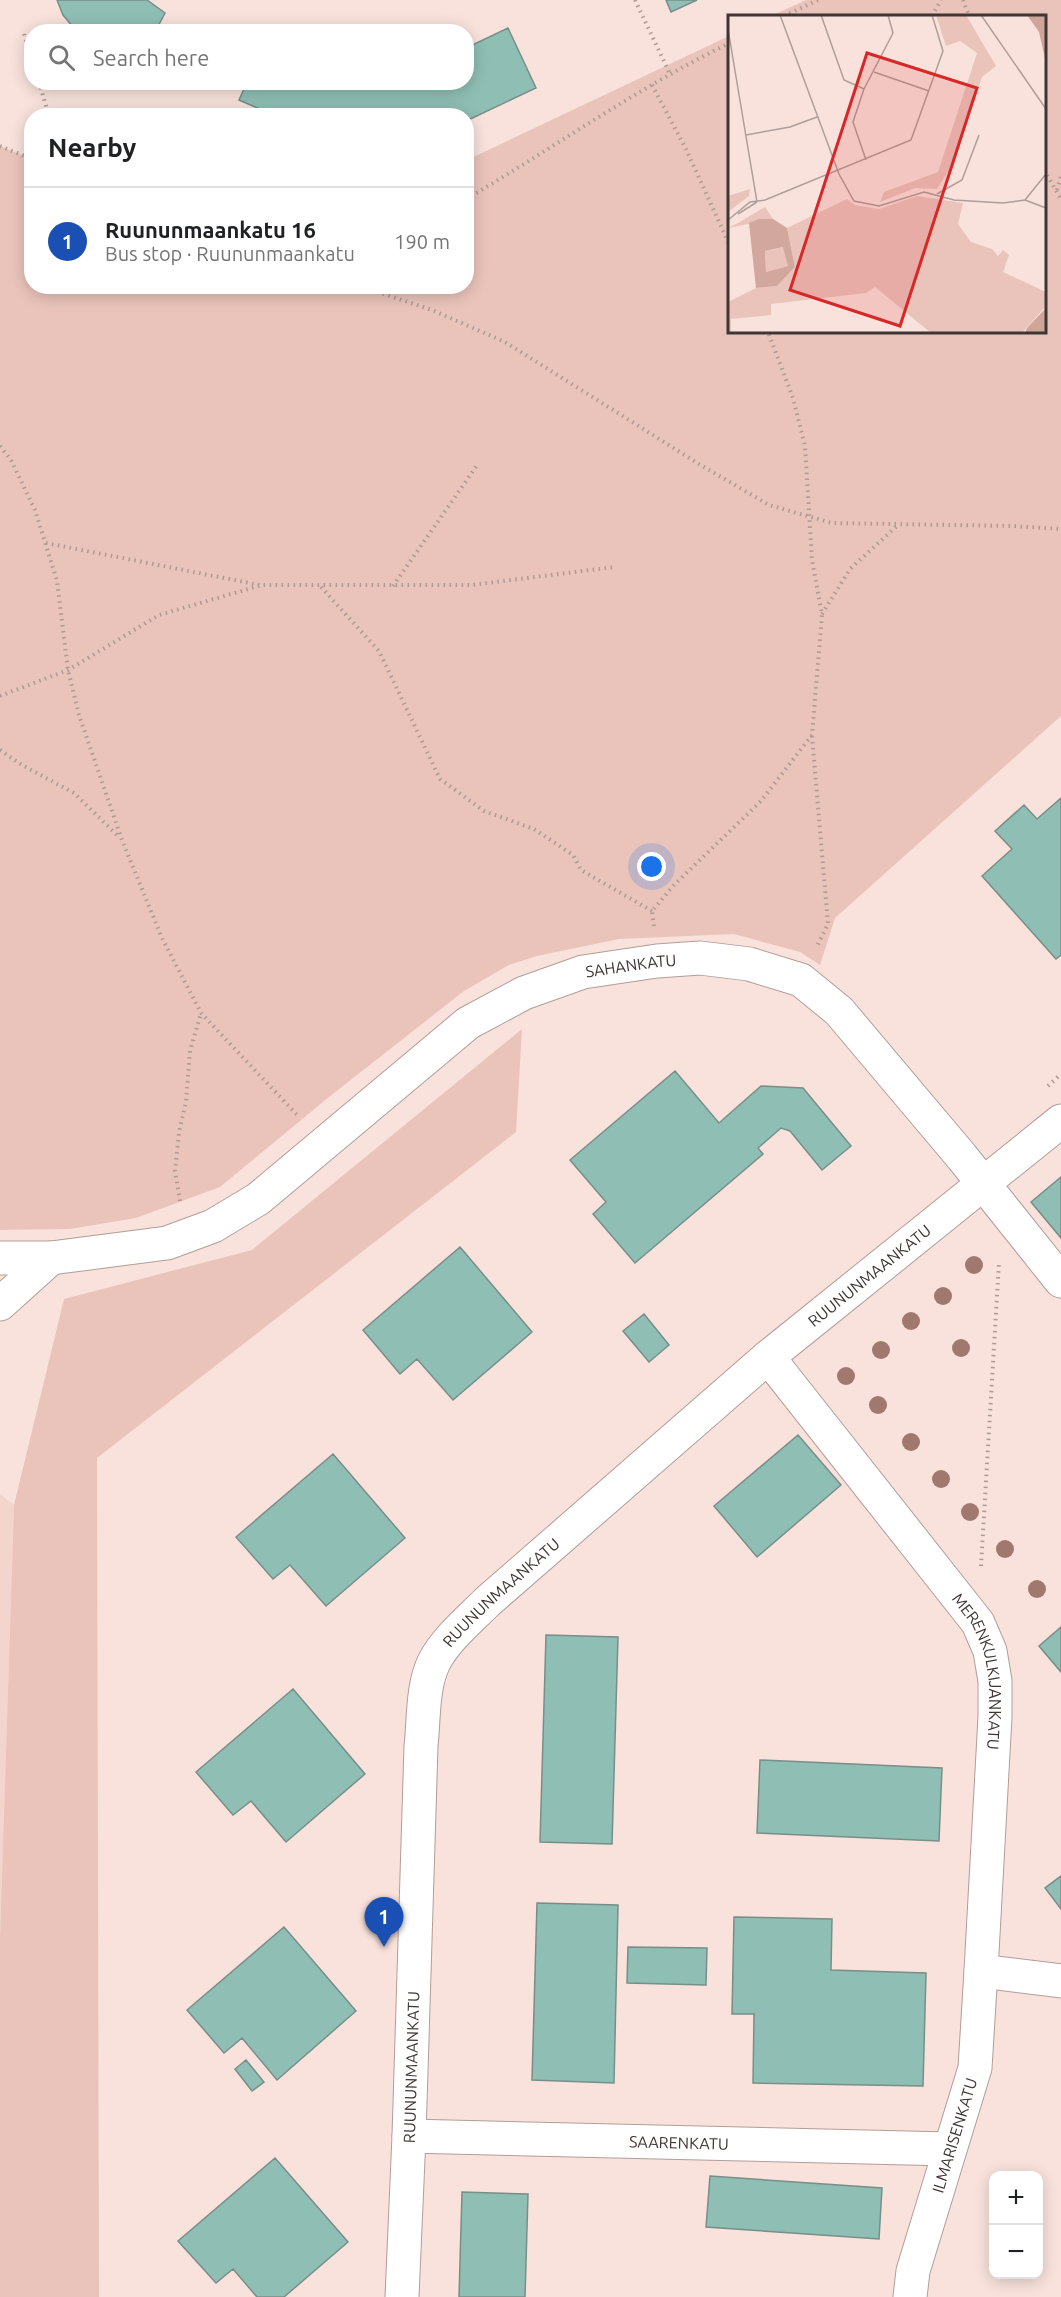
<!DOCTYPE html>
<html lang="en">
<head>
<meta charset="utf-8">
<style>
	:root { --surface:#fff; --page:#f6f6f6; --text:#202124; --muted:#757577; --line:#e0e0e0; --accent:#7c3aed }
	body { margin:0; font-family:Ubuntu,sans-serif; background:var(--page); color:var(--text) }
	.controls { position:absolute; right:18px; bottom:18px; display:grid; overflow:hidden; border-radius:12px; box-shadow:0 3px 15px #0003 }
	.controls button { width:54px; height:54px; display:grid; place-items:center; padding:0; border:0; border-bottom:2px solid var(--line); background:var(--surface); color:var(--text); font:30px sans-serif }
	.you { position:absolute; left:652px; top:867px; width:21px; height:21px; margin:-15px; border:4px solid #fff; border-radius:50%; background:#1a73e8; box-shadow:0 0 0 9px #1a73e833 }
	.badge { display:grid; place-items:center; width:39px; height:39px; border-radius:50%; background:var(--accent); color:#fff; font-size:20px; font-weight:700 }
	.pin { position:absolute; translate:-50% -50px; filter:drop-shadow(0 2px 3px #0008) }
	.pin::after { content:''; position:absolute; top:32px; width:21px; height:18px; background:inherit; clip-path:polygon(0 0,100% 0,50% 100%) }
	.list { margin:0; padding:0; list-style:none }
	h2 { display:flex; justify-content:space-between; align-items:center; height:78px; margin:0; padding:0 24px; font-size:26px }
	h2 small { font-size:20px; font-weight:400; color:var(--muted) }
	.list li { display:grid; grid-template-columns:39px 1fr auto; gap:18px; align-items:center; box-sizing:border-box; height:108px; padding:0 24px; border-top:2px solid var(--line) }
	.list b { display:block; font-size:22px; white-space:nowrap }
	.list p { margin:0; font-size:20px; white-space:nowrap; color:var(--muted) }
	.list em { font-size:20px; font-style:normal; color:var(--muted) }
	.icon { flex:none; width:33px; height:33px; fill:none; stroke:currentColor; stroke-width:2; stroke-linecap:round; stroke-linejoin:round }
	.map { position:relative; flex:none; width:1061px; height:2297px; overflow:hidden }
	.search { position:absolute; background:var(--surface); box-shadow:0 3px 15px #0003; left:24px; top:24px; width:450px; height:66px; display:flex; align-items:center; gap:15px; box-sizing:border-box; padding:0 21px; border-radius:24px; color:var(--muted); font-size:22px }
	.panel { position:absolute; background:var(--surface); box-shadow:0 3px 15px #0003; left:24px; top:108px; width:450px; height:186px; border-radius:24px }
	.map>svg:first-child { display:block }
	.built { fill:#f4d5ce }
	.green { fill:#eac4bb }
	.building { fill:#8fbfb4; stroke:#788e89; stroke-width:1.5 }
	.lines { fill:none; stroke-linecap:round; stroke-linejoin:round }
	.minor-casing { stroke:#b29d98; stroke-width:35 }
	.path { stroke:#ac9a96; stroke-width:4; stroke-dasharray:1.5 4.5; stroke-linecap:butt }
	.minor { stroke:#fff; stroke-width:33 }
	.tree { fill:#a0786f }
	.labels { text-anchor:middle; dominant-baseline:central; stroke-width:6; stroke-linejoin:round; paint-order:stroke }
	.street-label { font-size:16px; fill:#3f3634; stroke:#fff }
	.inset-road { fill:none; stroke:#af9d99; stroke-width:1.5 }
	.view { fill:#d62828; fill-opacity:0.15; stroke:#d62828; stroke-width:3 }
	.inset-edge { fill:none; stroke:#3f3634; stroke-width:3 }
</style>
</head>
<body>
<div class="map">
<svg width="1061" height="2297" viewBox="0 0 1061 2297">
	<rect width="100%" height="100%" fill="#f9e2dc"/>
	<path class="built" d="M0,1494l14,11 -14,432z"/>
	<path class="green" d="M806,0h255v716l-226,202 -15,47 -20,-13 -66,-18 -115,5 -82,17 -28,9 -45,26 -135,106 -109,90 -84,31 -66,11 -70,1v-1084l31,13 1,127h434l1,-126 262,-124 1,296h314v-316h-273z
		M522,1029l-6,103 -419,326 2,839h-99v-360l14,-432 50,-206 188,-49z"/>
	<path class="building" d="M57,0h90l18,13 -10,19h-78l-14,-17z
		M666,0h31l-26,12z
		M508,28l28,60 -70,33v-5h-190l-37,-16 8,-18h219v-34z
		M1061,798v157l-5,4 -74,-83 30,-27 -17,-18 29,-26 13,14z
		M675,1071l44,52 42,-37 42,2 48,58 -29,24 -32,-39 -9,-3 -23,20 5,6 -128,109 -42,-49 13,-12 -36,-42z
		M1061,1177v61l-30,-36z
		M460,1247l72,85 -79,68 -36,-41 -17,15 -37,-44z
		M644,1314l25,31 -20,17 -26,-31z
		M798,1435l43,50 -84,72 -43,-51z
		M333,1454l72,84 -79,68 -36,-41 -17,14 -37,-42z
		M1061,1627v45l-22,-26z
		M546,1635l72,2 -6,207 -72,-2z
		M293,1689l72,85 -79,68 -35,-41 -18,14 -37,-43z
		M760,1760l182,8 -3,73 -182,-8z
		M1061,1876v33l-16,-21z
		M537,1903l81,2 -4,178 -82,-3z
		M734,1917l98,2 -1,51 95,3 -3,113 -170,-3 1,-69h-22z
		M284,1927l72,84 -79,69 -35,-42 -18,15 -37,-43z
		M628,1947l79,1 -1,37 -79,-2z
		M246,2060l18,22 -12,9 -17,-22z
		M275,2158l73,84 -64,55h-27l-24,-28 -17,14 -38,-42z
		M710,2176l172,12 -3,51 -173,-12z
		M462,2192l66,2 -3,103h-66z"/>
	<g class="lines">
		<defs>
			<g id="minor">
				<path id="s1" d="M0,1258h51l116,-15 46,-17 45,-27 210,-176 56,-30 59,-21 74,-11 43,-3 49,6 52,16 38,31 123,146 99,124"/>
				<path d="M0,1304l51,-46"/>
				<path id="s2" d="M768,1357l210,266 12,28 5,30v36l-14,254 80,10"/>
				<path id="s3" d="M409,2136l540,13"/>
				<path id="s4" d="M402,2297l7,-161 12,-390c3,-27 1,-59 13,-84 12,-23 35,-42 53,-60l281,-245 293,-236"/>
				<path id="s5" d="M910,2297l3,-26 62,-203 6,-97"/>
			</g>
		</defs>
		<use href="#minor" class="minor-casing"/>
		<path class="path" d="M635,0l35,74
			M963,0l6,16
			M784,16l34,-16
			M932,16l9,-16
			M24,34l8,25
			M39,82l10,34
			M652,85l34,64 44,97
			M0,146l32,13
			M1044,170l17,29
			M1057,190l4,-14
			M466,199c88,-51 172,-112 264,-156
			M360,286l72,24 73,32 194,122 70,41 63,18 182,3 47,3
			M0,446l11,14 24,50 22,71 11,89 11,45 43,125 40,98 39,75 98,104
			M46,543l214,42
			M393,586l85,-122
			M321,587l58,64 61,128 44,32 50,18 39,26 8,15 71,41
			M822,614l28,-45 48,-44
			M0,696l68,-26 91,-55 103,-30h209l144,-18
			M812,736l16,188 -12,24
			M0,750l22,15 52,28 45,44
			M654,926l-2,-15 23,-27 86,-83 51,-66 10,-120 -10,-55 -7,-114 -12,-48 -25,-66
			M1048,1086l13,-12
			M180,1201l-5,-30 4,-39 7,-30 4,-51 11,-38
			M981,1566l18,-304"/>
		<use href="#minor" class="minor"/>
	</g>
	<g class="tree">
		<circle cx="974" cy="1265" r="9"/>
		<circle cx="943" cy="1296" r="9"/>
		<circle cx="911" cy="1321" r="9"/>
		<circle cx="961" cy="1348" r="9"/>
		<circle cx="881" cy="1350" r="9"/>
		<circle cx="846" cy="1376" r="9"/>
		<circle cx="878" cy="1405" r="9"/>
		<circle cx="911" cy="1442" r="9"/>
		<circle cx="941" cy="1479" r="9"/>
		<circle cx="970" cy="1512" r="9"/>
		<circle cx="1005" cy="1549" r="9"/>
		<circle cx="1037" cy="1589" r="9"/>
	</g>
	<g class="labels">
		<g class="street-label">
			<text stroke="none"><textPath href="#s1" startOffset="718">SAHANKATU</textPath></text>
			<text stroke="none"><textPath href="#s4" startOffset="1220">RUUNUNMAANKATU</textPath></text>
			<text stroke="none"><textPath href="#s4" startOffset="734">RUUNUNMAANKATU</textPath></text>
			<text stroke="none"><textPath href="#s2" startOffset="386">MERENKULKIJANKATU</textPath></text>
			<text stroke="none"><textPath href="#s4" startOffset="230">RUUNUNMAANKATU</textPath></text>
			<text stroke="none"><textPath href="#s5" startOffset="168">ILMARISENKATU</textPath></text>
			<text stroke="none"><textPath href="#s3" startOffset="270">SAARENKATU</textPath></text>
		</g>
	</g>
	<g transform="translate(728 15)">
		<rect width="318" height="318" fill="#f9e2dc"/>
		<path d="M208,0h30l30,51 -14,11 -33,93 -12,19 -22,-1 -35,14 4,-10 54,-20 39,-119 -17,-12 -14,5zM22,174l-1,7 -21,16v-16zM189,181l46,7 -5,21 13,18 21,7 6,7 5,-6 6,5 -6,17 43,20v14l-24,27h-91l-56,-46 -9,6 -95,11v11l-40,4v14h-3v-31l28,-14 21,-2 18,-19 -8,-39 60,-29 8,6 24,4zM37,192l8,12 -45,9 10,-5zM56,232l4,19 -22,6 -1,-21z" fill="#eac4bb"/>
		<path d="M31,204h14l14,9 8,39 -18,19 -21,2 -7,-65zM55,232l5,19 -22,6 -1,-21z" fill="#d2a79d" fill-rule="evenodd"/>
		<path d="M299,0h19v48l-7,-31zM318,293v25h-21l2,-5z" fill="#cfa59a"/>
		<path class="inset-road" d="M52,0l59,159 15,27 25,5 45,-14 30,8 49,3 22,-3 21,-26M93,0l23,65 20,9 -11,33 13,38M253,0l65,94M0,14l29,173M146,57l55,19M136,74l29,-56 -5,-18M18,120l44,-8 27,-10M209,179l25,-14 17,-45M297,185l21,8M10,199l19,-12M0,205l22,-18 15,-2 146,-60 32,-89 -11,-36"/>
		<path class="view" d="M139,38l110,35 -77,238 -110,-36z"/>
		<rect width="318" height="318" class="inset-edge"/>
	</g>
</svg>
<div class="controls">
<button>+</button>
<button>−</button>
</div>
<div class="you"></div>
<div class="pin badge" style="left:384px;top:1947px;background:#1a4fb4">1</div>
<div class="search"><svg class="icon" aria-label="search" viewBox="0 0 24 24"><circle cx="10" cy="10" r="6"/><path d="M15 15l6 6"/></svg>Search here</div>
<section class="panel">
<h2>Nearby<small></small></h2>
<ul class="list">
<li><span class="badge" style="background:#1a4fb4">1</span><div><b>Ruununmaankatu 16</b><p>Bus stop · Ruununmaankatu</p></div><em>190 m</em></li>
</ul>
</section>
</div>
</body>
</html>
